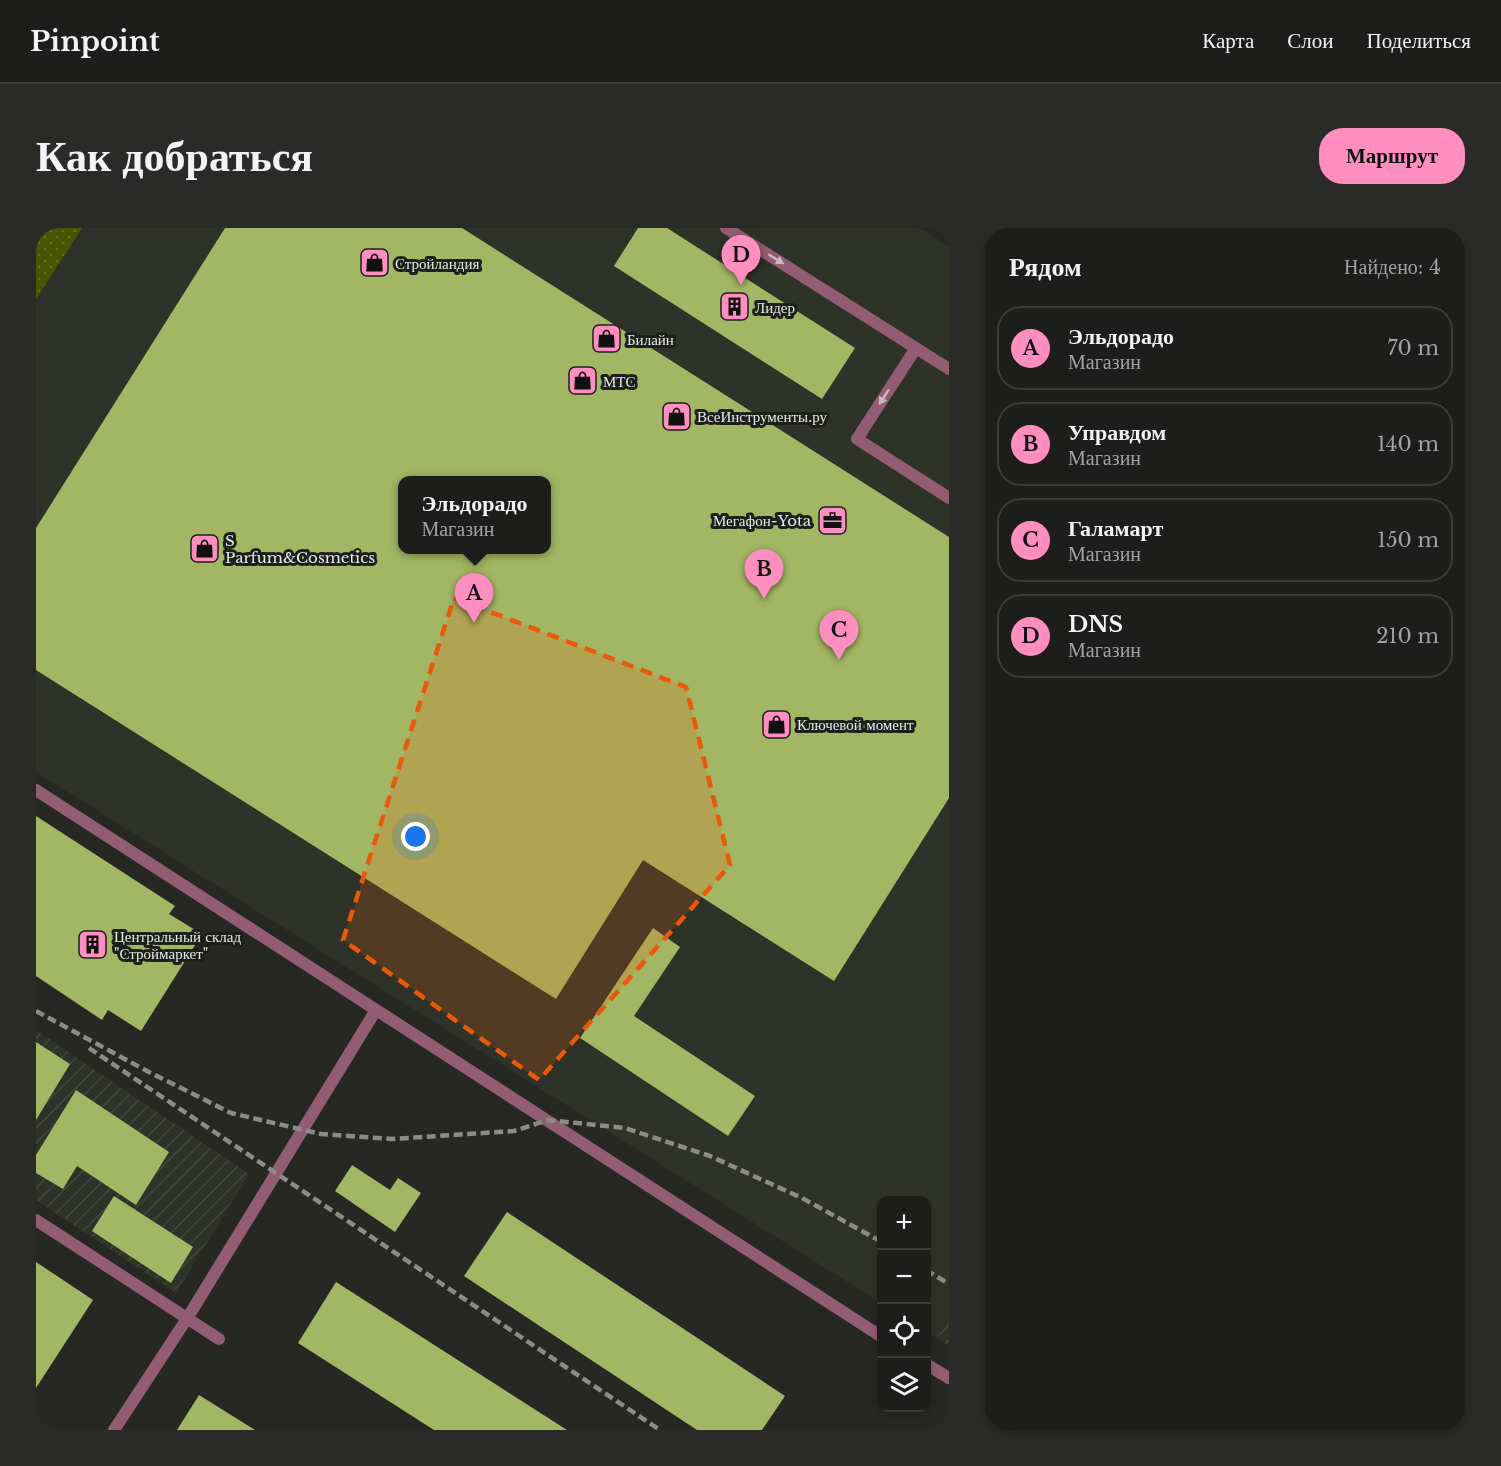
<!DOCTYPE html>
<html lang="ru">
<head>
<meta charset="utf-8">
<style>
	:root { --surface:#1d1e1b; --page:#2a2b28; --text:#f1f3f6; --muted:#a0a2a3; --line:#3b3c3a; --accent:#fd8ebf }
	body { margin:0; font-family:"Libre Baskerville",serif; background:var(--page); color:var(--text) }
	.controls { position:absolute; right:18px; bottom:18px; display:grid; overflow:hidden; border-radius:12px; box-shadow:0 3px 9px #0003 }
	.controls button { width:54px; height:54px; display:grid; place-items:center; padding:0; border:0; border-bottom:2px solid var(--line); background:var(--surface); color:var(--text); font:30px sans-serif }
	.you { position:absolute; left:380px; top:609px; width:21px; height:21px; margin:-15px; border:4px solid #fff; border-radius:50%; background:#1a73e8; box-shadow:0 0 0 9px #1a73e833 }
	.badge { display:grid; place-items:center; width:39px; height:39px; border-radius:50%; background:var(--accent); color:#111; font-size:20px; font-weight:700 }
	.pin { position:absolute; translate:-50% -50px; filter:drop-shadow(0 2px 3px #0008) }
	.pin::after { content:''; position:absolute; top:32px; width:21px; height:18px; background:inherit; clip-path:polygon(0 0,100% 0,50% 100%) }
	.popup { position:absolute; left:362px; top:248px; width:153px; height:78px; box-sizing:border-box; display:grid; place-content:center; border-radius:12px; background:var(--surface); filter:drop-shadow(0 2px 4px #0005); font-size:20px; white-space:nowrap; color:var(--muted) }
	.popup b { font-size:22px; color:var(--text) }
	.popup::after { content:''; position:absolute; left:50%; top:100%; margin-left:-12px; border:12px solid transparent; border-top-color:var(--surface) }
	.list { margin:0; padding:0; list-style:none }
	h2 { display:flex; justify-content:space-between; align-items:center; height:78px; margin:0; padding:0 24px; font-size:26px }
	h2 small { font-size:20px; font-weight:400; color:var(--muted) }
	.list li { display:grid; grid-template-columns:39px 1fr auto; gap:18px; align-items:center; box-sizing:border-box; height:84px; margin:0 12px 12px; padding:0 12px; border:2px solid var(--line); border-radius:24px }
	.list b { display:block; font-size:22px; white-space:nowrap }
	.list p { margin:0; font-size:20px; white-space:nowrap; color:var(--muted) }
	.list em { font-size:20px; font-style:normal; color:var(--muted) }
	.icon { flex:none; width:33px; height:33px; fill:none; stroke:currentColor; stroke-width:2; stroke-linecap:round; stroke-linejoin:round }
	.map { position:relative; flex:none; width:913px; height:1202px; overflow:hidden; border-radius:24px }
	header { display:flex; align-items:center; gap:36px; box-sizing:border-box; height:84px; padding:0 30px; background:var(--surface); border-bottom:2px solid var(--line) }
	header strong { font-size:28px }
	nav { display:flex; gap:33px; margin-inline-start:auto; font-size:21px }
	.intro { display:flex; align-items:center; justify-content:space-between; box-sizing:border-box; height:144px; padding:0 36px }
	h1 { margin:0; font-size:42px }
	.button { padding:15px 27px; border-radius:24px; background:var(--accent); color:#111; font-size:21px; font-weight:700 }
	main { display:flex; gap:36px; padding:0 36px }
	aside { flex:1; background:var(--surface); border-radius:24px; box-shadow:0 3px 9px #0003 }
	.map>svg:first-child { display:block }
	.built { fill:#2f3228; fill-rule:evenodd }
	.industrial { fill:url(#industrial-furrows) }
	.grass { fill:url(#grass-dots) }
	.building { fill:#a3b663; fill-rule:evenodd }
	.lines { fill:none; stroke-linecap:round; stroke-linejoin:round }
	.service { stroke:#925c73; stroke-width:12 }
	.rail { stroke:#8b8c88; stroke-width:4.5; stroke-dasharray:9 4.5; stroke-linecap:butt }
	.oneway { fill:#cab8be }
	.marked { fill:#e8590c; fill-opacity:0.2; stroke:#e8590c; stroke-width:4.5; stroke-dasharray:12 8; stroke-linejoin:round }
	.labels { text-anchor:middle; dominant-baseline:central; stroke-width:6; stroke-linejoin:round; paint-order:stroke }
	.poi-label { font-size:15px; fill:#e8e9e6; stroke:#1d1f1b; text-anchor:start }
</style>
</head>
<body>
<header>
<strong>Pinpoint</strong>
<nav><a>Карта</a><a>Слои</a><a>Поделиться</a></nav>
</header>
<div class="intro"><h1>Как добраться</h1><a class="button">Маршрут</a></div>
<main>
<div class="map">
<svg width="913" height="1202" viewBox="0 0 913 1202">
	<defs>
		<pattern id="industrial-furrows" width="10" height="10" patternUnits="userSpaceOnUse" patternTransform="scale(1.5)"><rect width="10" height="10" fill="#2f3228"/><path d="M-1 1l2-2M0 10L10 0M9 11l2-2" fill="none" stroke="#43463d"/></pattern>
		<pattern id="grass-dots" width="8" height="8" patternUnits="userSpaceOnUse" patternTransform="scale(1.5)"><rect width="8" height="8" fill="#485602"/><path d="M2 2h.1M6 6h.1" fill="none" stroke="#626e27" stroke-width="1.8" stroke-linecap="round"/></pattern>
	</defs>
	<rect width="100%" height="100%" fill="#272824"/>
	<path class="built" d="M46,0h837l30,19v1072l-12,19 -10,-6 -1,-132h-44l-1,103 -845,-531v-473zM366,252h144v70h-144z"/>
	<path class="industrial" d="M0,802l213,144 -73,119 -140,-93z
		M913,1091v27l-12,-8z"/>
	<path class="grass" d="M0,0h46l-46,71z"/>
	<path class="building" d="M189,0h237l487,309v261l-115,183 -191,-121 -87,139 -520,-329v-142zM366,252h144v70h-144z
		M602,0h29l188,120 -33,51 -208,-133z
		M0,588l139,90 -6,8 33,20 -61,97 -33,-21 -6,10 -66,-44z
		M617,700l27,19 -46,69 121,80 -27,40 -148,-98z
		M0,814l34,22 -34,56z
		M40,862l93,62 -33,53 -59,-39 -14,23 -27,-16v-18z
		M316,937l38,25 8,-12 23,15 -26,39 -60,-41z
		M78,968l79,51 -22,36 -79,-52z
		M471,984l278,184 -23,34h-65l-233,-154z
		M0,1034l57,38 -57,88z
		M300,1054l231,148h-133l-136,-87z
		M163,1167l56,35h-78z"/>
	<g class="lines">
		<path class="service" d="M690,0l223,141
			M880,120l-59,91 92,59
			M0,562l846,547
			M0,992l183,119
			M890,1136l23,14
			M78,1202l74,-113 188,-307"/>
		<path class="rail" d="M0,783l111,60 84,42 90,21 71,5 122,-8 34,-11 77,8 85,28 92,42 80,44
			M53,820l571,382
			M890,1042l23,14"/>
	</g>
	<defs><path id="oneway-solid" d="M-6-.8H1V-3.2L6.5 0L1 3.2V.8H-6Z" transform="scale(1.5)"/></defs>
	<g class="oneway">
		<use href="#oneway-solid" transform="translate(740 31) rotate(32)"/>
		<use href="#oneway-solid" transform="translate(848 169) rotate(123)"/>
	</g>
	<path class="marked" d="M418,370l232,89 44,178 -191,215 -196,-140z"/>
	<defs>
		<symbol id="shop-square" viewBox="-11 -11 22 22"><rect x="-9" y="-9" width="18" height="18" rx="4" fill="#fd8ebf" stroke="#1d1f1b"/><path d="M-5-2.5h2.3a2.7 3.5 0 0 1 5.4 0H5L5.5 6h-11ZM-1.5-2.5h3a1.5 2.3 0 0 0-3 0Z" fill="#111"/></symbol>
		<symbol id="building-square" viewBox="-11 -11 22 22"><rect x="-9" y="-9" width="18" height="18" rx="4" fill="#fd8ebf" stroke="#1d1f1b"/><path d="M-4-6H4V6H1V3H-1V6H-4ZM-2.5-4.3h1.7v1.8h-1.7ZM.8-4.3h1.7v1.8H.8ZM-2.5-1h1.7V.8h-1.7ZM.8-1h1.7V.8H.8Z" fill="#111"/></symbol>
		<symbol id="office-square" viewBox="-11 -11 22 22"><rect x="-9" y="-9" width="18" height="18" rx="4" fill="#fd8ebf" stroke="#1d1f1b"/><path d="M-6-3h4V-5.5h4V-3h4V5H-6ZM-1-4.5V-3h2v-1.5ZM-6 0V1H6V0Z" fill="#111"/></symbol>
	</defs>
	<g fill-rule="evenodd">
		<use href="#shop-square" x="322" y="18" width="33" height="33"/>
		<use href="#building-square" x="682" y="62" width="33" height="33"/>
		<use href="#shop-square" x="554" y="94" width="33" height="33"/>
		<use href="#shop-square" x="530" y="136" width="33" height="33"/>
		<use href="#shop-square" x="624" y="172" width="33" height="33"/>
		<use href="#office-square" x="780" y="276" width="33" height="33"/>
		<use href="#shop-square" x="152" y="304" width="33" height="33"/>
		<use href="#shop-square" x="724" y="480" width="33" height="33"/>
		<use href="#building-square" x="40" y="700" width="33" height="33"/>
	</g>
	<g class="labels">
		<g class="poi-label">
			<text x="359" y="35">Стройландия</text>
			<text x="719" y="79">Лидер</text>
			<text x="591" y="111">Билайн</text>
			<text x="567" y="153">МТС</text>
			<text x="661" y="188">ВсеИнструменты.ру</text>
			<text x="775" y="292" text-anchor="end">Мегафон-Yota</text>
			<text x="189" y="312">S<tspan x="189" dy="17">Parfum&amp;Cosmetics</tspan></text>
			<text x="761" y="496">Ключевой момент</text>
			<text x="78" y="708">Центральный склад<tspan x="78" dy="17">"Строймаркет"</tspan></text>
		</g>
	</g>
</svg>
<div class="controls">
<button>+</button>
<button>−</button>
<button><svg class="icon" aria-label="locate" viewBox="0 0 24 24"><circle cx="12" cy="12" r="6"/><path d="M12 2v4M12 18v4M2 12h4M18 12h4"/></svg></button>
<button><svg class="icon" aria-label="layers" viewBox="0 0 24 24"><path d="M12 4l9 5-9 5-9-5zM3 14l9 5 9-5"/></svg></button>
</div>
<div class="you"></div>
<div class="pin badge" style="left:438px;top:395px">A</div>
<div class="popup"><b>Эльдорадо</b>Магазин</div>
<div class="pin badge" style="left:728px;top:371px">B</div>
<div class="pin badge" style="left:803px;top:432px">C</div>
<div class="pin badge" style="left:705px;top:57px">D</div>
</div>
<aside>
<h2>Рядом<small>Найдено: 4</small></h2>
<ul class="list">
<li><span class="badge">A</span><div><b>Эльдорадо</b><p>Магазин</p></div><em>70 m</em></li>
<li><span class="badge">B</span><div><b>Управдом</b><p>Магазин</p></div><em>140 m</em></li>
<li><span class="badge">C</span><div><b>Галамарт</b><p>Магазин</p></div><em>150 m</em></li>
<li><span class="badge">D</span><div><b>DNS</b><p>Магазин</p></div><em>210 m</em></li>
</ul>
</aside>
</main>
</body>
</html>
